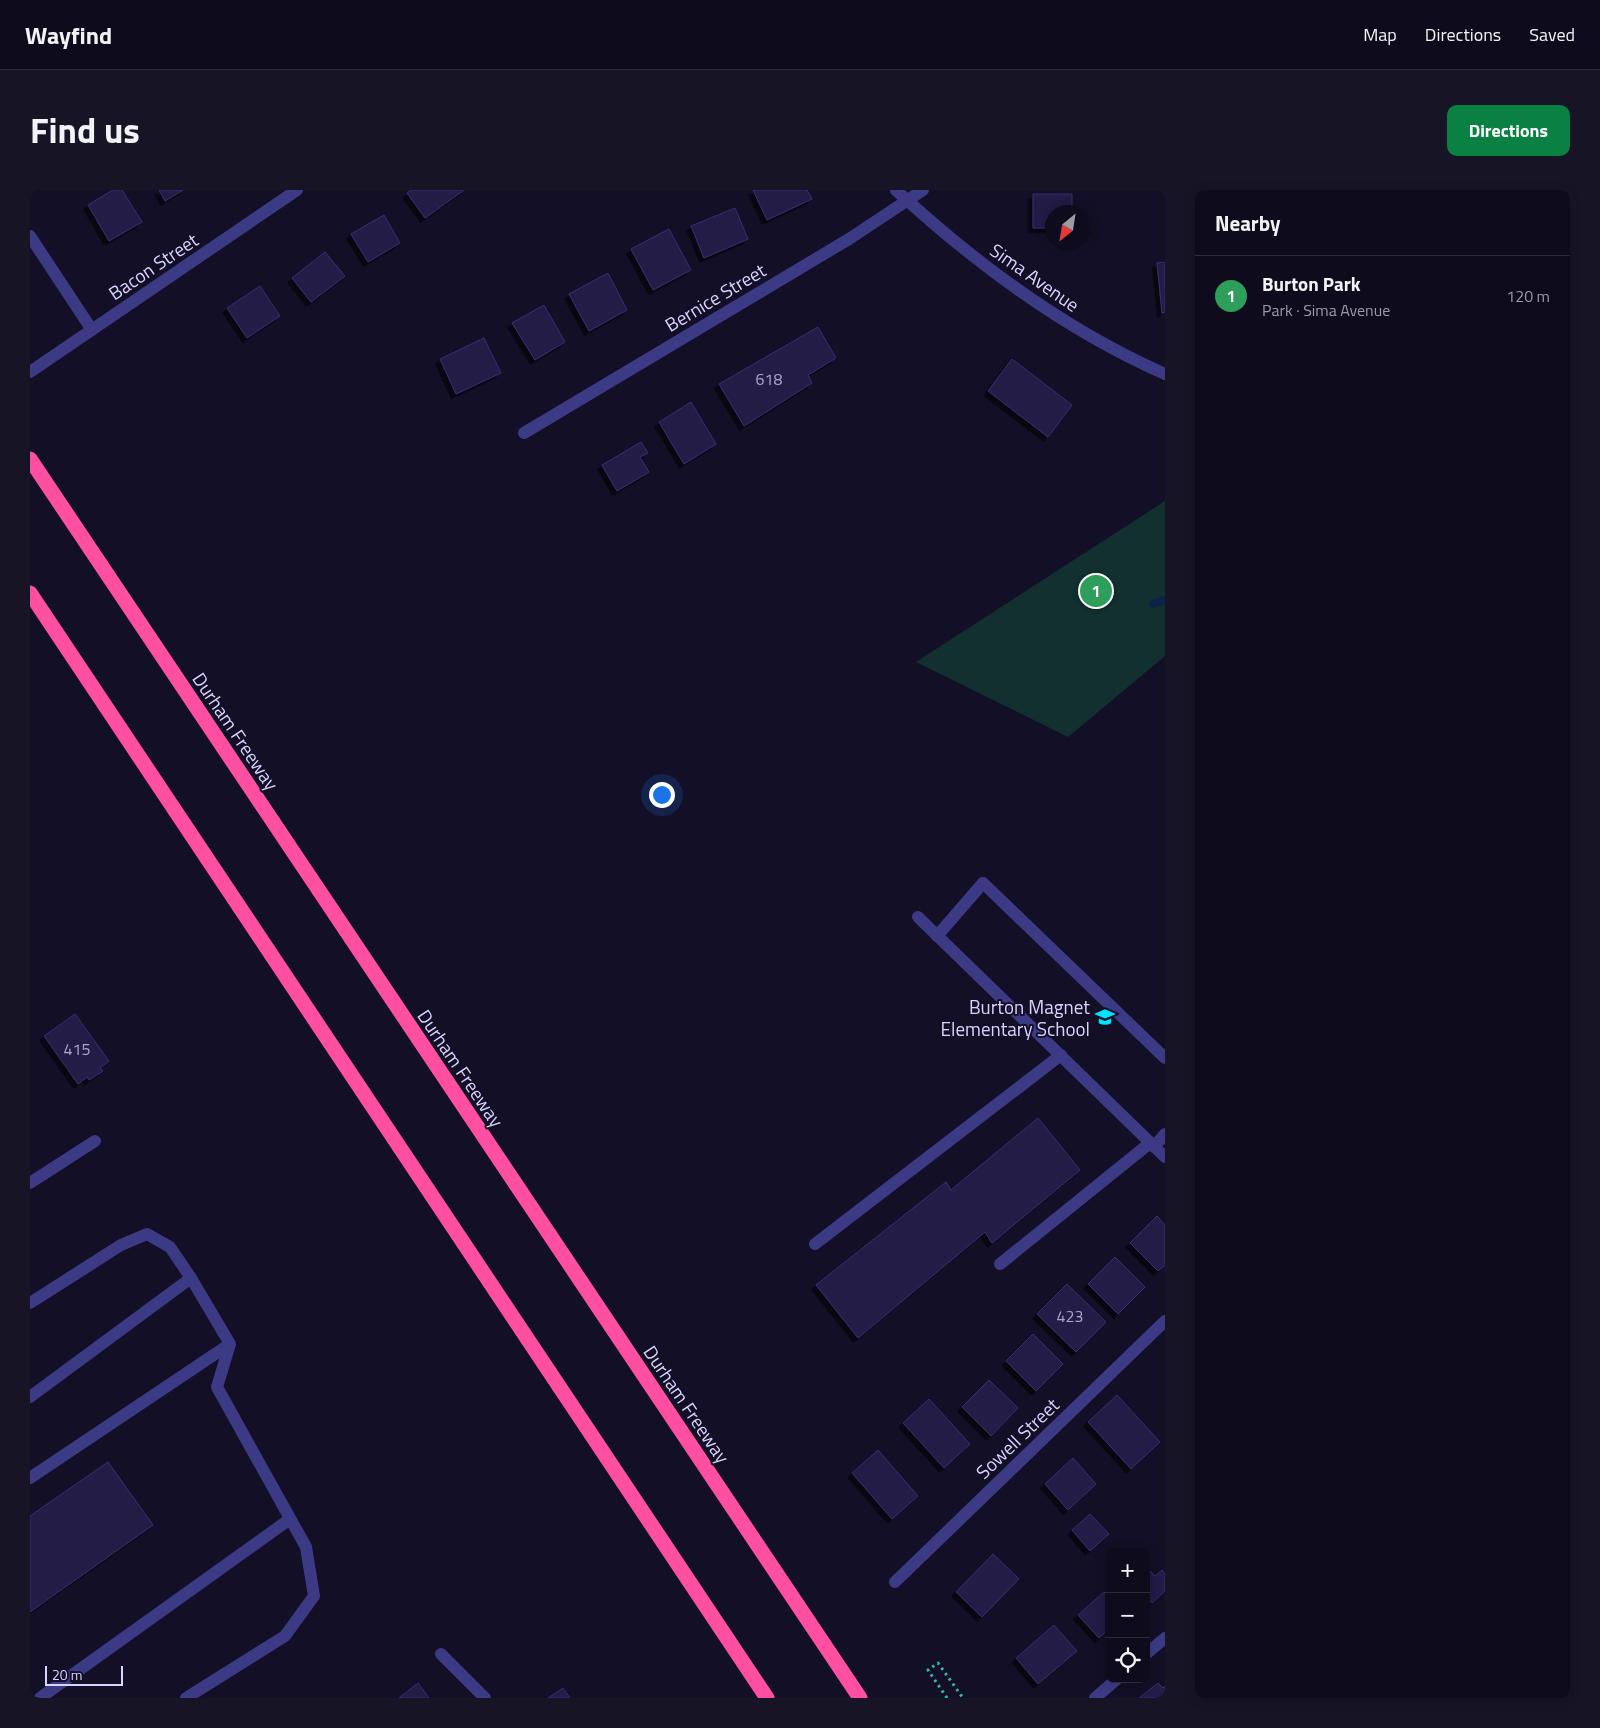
<!DOCTYPE html>
<html lang="en">
<head>
<meta charset="utf-8">
<style>
	:root { --surface:#0e0b1c; --page:#171425; --text:#f1f3f6; --muted:#9b9ba3; --line:#2e2b3b; --accent:#0b8043 }
	body { margin:0; font-family:"Titillium Web",sans-serif; background:var(--page); color:var(--text) }
	.controls { position:absolute; right:15px; bottom:15px; display:grid; overflow:hidden; border-radius:10px; box-shadow:0 2px 12px #0003 }
	.controls button { width:45px; height:45px; display:grid; place-items:center; padding:0; border:0; border-bottom:1px solid var(--line); background:var(--surface); color:var(--text); font:25px sans-serif }
	.compass { position:absolute; left:1015px; top:15px; width:45px; height:45px; border-radius:50%; background:var(--surface); box-shadow:0 2px 12px #0003; rotate:210deg }
	.scale { position:absolute; left:15px; bottom:12px; width:78px; box-sizing:border-box; padding-left:5px; border:2px solid #d9d4ff; border-top:0; font-size:14px; line-height:18px; white-space:nowrap; color:#d9d4ff; -webkit-text-stroke:4px #130f26; paint-order:stroke }
	.you { position:absolute; left:631px; top:604px; width:18px; height:18px; margin:-12px; border:4px solid #fff; border-radius:50%; background:#1a73e8; box-shadow:0 0 0 8px #1a73e833 }
	.badge { display:grid; place-items:center; width:32px; height:32px; border-radius:50%; background:var(--accent); color:#fff; font-size:16px; font-weight:700 }
	.pin { position:absolute; translate:-50% -50%; border:2px solid #fff; box-shadow:0 1px 5px #0006 }
	.list { margin:0; padding:0; list-style:none }
	h2 { display:flex; justify-content:space-between; align-items:center; height:65px; margin:0; padding:0 20px; font-size:21px }
	h2 small { font-size:16px; font-weight:400; color:var(--muted) }
	.list li { display:grid; grid-template-columns:32px 1fr auto; gap:15px; align-items:center; box-sizing:border-box; height:80px; padding:0 20px; border-top:1px solid var(--line) }
	.list b { display:block; font-size:19px; white-space:nowrap }
	.list p { margin:0; font-size:16px; white-space:nowrap; color:var(--muted) }
	.list em { font-size:16px; font-style:normal; color:var(--muted) }
	.icon { flex:none; width:28px; height:28px; fill:none; stroke:currentColor; stroke-width:2; stroke-linecap:round; stroke-linejoin:round }
	.map { position:relative; flex:none; width:1135px; height:1508px; overflow:hidden; border-radius:10px }
	header { display:flex; align-items:center; gap:30px; box-sizing:border-box; height:70px; padding:0 25px; background:var(--surface); border-bottom:1px solid var(--line) }
	header strong { font-size:24px }
	nav { display:flex; gap:28px; margin-inline-start:auto; font-size:18px }
	.intro { display:flex; align-items:center; justify-content:space-between; box-sizing:border-box; height:120px; padding:0 30px }
	h1 { margin:0; font-size:35px }
	.button { padding:12px 22px; border-radius:10px; background:var(--accent); color:#fff; font-size:18px; font-weight:700 }
	main { display:flex; gap:30px; padding:0 30px }
	aside { flex:1; background:var(--surface); border-radius:10px; box-shadow:0 2px 12px #0003 }
	.map>svg:first-child { display:block }
	.green { fill:#12302f }
	.lines { fill:none; stroke-linecap:round; stroke-linejoin:round }
	.stream { stroke:#0c2248; stroke-width:8 }
	.building { fill:#241b47; stroke:#3b2d73; filter:url(#shadow) }
	.path { stroke:#2fb8b0; stroke-width:3; stroke-dasharray:2.5 4; stroke-linecap:butt }
	.service { stroke:#3d3a85; stroke-width:12 }
	.minor { stroke:#3d3a85; stroke-width:12 }
	.tertiary { stroke:#3d3a85; stroke-width:12 }
	.motorway { stroke:#ff4fa3; stroke-width:15 }
	.labels { text-anchor:middle; dominant-baseline:central; stroke-width:4; stroke-linejoin:round; paint-order:stroke }
	.number-label { font-size:16px; fill:#aca6d1 }
	.street-label { font-size:19px; fill:#d9d4ff; stroke:#130f26 }
	.poi-label { font-size:19px; fill:#d9d4ff; stroke:#130f26; text-anchor:end }
</style>
</head>
<body>
<header>
<strong>Wayfind</strong>
<nav><a>Map</a><a>Directions</a><a>Saved</a></nav>
</header>
<div class="intro"><h1>Find us</h1><a class="button">Directions</a></div>
<main>
<div class="map">
<svg width="1135" height="1508" viewBox="0 0 1135 1508">
	<defs>
		<filter id="shadow"><feDropShadow dx="-4.5" dy="4.5" stdDeviation="0" flood-color="#0009"/></filter>
	</defs>
	<rect width="100%" height="100%" fill="#130f26"/>
	<path class="green" d="M1135,311v155l-97,81 -152,-75z"/>
	<g class="lines">
		<path class="stream" d="M1123,414l12,-4"/>
	</g>
	<path class="building" d="M83,0h9l20,32 -33,19 -21,-36z
		M129,0h24l-18,11z
		M381,0h53l-39,28 -18,-25z
		M723,0h54l5,9 -45,21z
		M1003,4h39v18h-20v16h-19z
		M705,18l13,31 -44,19 -13,-32z
		M354,25l16,28 -32,19 -17,-28z
		M639,39l22,41 -38,20 -22,-41z
		M295,62l20,24 -34,26 -19,-24z
		M1135,72v50l-3,1 -5,-50z
		M578,83l19,37 -38,21 -20,-37z
		M230,96l20,30 -33,22 -20,-30z
		M514,115l21,37 -30,18 -23,-37z
		M788,137l18,31 -28,17 4,8 -68,43 -25,-42z
		M454,148l17,35 -45,21 -16,-35z
		M982,169l60,46 -24,32 -60,-46z
		M661,212l25,42 -32,20 -25,-42z
		M611,252l7,11 -8,4 9,15 -32,19 -15,-26z
		M45,824l34,47 -9,7 3,3 -14,9 -2,-3 -9,7 -34,-48z
		M1008,928l42,52 -88,73 -7,-11 -127,106 -42,-53 130,-103 5,8z
		M1127,1026l8,9v40l-7,6 -28,-28z
		M1085,1067l30,30 -27,27 -30,-30z
		M1037,1094l39,38 -30,30 -39,-38z
		M1003,1144l30,30 -27,27 -30,-30z
		M959,1190l29,28 -27,28 -29,-29z
		M1087,1205l43,47 -29,27 -43,-47z
		M899,1209l41,45 -26,24 -41,-45z
		M848,1260l40,46 -26,23 -40,-46z
		M1043,1268l23,26 -28,26 -23,-26z
		M78,1272l45,63 -123,87v-96z
		M1060,1324l19,20 -19,17 -18,-21z
		M963,1364l26,25 -37,38 -26,-25z
		M1116,1377l9,9 7,-6 3,4v17l-13,12 -6,-6z
		M1074,1402l5,5v32l-10,9 -21,-23z
		M1024,1435l23,26 -39,33 -22,-26z
		M388,1493l11,15h-30z
		M1128,1493l5,5 2,-2v12h-26z
		M533,1498l7,10h-22z"/>
	<g class="lines">
		<path class="path" d="M917,1508l-19,-28 10,-7 25,35"/>
		<path class="service" d="M907,746l46,-53 182,175
			M1124,957l11,-13
			M785,1054l246,-189
			M970,1074l150,-121
			M0,1113l91,-58 26,-11 23,13 21,31
			M0,1207l161,-119 39,66 -13,43 89,160 8,49 -29,40 -99,62
			M0,1288l200,-134
			M10,1508l250,-179"/>
		<path class="minor" d="M866,0c80,74 169,140 269,184
			M0,46l62,94
			M494,243l325,-194 74,-49
			M888,727l247,240
			M0,993l65,-42
			M865,1392l270,-261
			M411,1464l44,44
			M1116,1464l19,-16
			M1065,1508l22,-19"/>
		<path class="tertiary" d="M0,182l267,-182"/>
		<path class="motorway" d="M0,269l830,1239
			M0,403l737,1105"/>
	</g>
	<defs>
		<symbol id="school-bare" viewBox="-9 -9 18 18"><path d="M0-5L7-2L0 1L-7-2ZM-4 1L0 2.5L4 1V4Q0 6-4 4Z" fill="#00e5ff" stroke="#130f26" stroke-width="2.5" paint-order="stroke"/></symbol>
	</defs>
	<g fill-rule="evenodd">
		<use href="#school-bare" x="1061" y="813" width="28" height="28"/>
	</g>
	<g class="labels">
		<g class="number-label">
			<text x="739" y="189">618</text>
			<text x="47" y="859">415</text>
			<text x="1040" y="1126">423</text>
		</g>
		<g class="street-label">
			<text transform="translate(123 76) rotate(-34)">Bacon Street</text>
			<text transform="translate(1005 87) rotate(35)">Sima Avenue</text>
			<text transform="translate(685 107) rotate(-31)">Bernice Street</text>
			<text transform="translate(206 541) rotate(56)">Durham Freeway</text>
			<text transform="translate(431 878) rotate(56)">Durham Freeway</text>
			<text transform="translate(657 1214) rotate(56)">Durham Freeway</text>
			<text transform="translate(987 1248) rotate(-44)">Sowell Street</text>
		</g>
		<g class="poi-label">
			<text x="1060" y="816">Burton Magnet<tspan x="1060" dy="22">Elementary School</tspan></text>
		</g>
	</g>
</svg>
<div class="controls">
<button>+</button>
<button>−</button>
<button><svg class="icon" aria-label="locate" viewBox="0 0 24 24"><circle cx="12" cy="12" r="6"/><path d="M12 2v4M12 18v4M2 12h4M18 12h4"/></svg></button>
</div>
<svg class="compass" viewBox="-18 -18 36 36"><path d="M0-13l5 13h-10z" fill="#e53935"/><path d="M0 13l5-13h-10z" fill="#9b9ba3"/></svg>
<div class="scale">20 m</div>
<div class="you"></div>
<div class="pin badge" style="left:1066px;top:401px;background:#2e9e5b">1</div>
</div>
<aside>
<h2>Nearby<small></small></h2>
<ul class="list">
<li><span class="badge" style="background:#2e9e5b">1</span><div><b>Burton Park</b><p>Park · Sima Avenue</p></div><em>120 m</em></li>
</ul>
</aside>
</main>
</body>
</html>
